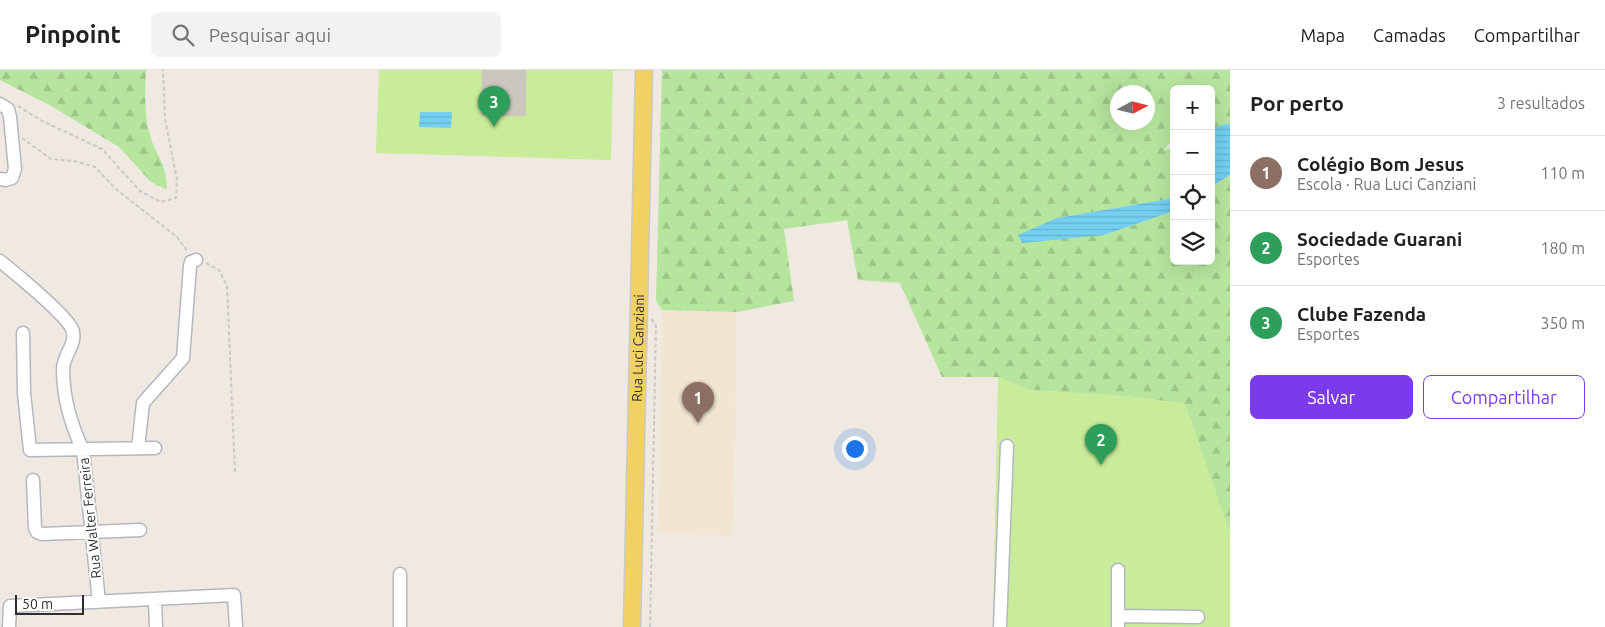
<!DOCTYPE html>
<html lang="pt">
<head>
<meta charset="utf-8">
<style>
	:root { --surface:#fff; --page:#f2f2f2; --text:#202124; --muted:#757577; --line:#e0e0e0; --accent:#7c3aed }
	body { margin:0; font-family:Ubuntu,sans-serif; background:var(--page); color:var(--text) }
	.controls { position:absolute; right:15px; top:15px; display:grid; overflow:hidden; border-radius:8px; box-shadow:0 5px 20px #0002 }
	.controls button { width:45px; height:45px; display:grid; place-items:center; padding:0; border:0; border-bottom:1px solid var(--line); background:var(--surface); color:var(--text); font:25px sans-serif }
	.compass { position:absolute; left:1110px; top:15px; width:45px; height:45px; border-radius:50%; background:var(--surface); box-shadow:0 5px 20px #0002; rotate:83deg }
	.scale { position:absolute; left:15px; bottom:12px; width:69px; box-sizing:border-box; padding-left:5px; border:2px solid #2e2e2e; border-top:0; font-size:14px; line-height:18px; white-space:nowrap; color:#2e2e2e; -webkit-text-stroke:4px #fff; paint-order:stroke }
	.you { position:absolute; left:854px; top:378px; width:18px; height:18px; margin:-12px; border:4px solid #fff; border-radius:50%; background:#1a73e8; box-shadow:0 0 0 8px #1a73e833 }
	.badge { display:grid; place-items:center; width:32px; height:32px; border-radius:50%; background:var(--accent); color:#fff; font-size:16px; font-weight:700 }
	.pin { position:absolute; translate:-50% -41px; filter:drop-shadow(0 1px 2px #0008) }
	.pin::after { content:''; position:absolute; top:26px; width:18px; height:15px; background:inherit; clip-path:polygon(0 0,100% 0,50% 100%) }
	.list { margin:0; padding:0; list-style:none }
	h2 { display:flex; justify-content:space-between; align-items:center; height:65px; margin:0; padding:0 20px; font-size:21px }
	h2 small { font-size:16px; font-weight:400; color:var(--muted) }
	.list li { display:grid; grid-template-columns:32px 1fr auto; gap:15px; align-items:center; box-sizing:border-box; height:75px; padding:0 20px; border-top:1px solid var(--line) }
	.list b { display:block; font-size:19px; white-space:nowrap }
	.list p { margin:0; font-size:16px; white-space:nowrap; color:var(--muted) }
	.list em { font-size:16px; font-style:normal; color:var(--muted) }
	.actions { display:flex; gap:10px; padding:15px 20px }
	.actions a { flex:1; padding:11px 0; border:1px solid var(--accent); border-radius:8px; text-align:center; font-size:18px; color:var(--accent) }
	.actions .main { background:var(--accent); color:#fff }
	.icon { flex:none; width:28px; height:28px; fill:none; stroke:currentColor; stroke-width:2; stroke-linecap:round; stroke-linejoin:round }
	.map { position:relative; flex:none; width:1230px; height:557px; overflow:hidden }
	header { display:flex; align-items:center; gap:30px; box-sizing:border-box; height:70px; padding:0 25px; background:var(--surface); border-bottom:1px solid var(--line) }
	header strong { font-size:24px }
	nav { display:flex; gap:28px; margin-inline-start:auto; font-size:18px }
	.search { width:350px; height:45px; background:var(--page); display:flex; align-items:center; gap:12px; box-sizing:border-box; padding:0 18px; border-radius:8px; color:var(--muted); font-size:19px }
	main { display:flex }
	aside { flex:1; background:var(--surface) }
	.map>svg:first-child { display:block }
	.education { fill:#f0e6d1 }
	.forest { fill:url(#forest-firs); fill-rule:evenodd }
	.pitch { fill:#c9ec9a }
	.water { fill:url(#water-rules) }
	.building { fill:#cbc7bf; stroke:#cbc5ba }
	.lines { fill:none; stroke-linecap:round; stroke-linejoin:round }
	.minor-casing { stroke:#b4b7c1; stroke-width:15 }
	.major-casing { stroke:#c9c9c9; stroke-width:19 }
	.path { stroke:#c9c9c9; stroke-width:2; stroke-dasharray:4 2.5; stroke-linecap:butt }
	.minor { stroke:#fff; stroke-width:12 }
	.major { stroke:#f2d163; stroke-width:16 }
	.labels { text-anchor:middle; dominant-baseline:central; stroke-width:4; stroke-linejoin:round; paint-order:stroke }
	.street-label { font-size:14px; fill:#2e2e2e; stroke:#fff }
</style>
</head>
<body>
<header>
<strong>Pinpoint</strong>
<div class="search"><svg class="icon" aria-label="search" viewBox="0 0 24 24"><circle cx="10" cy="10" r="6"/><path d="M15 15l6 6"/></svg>Pesquisar aqui</div>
<nav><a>Mapa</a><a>Camadas</a><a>Compartilhar</a></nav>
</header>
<main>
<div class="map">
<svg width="1230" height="557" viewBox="0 0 1230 557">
	<defs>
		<pattern id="forest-firs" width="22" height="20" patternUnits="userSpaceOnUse" patternTransform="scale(1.25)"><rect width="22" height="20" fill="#b6e59e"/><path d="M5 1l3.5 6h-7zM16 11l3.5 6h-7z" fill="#9dc588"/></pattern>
		<pattern id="water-rules" width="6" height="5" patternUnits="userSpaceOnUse" patternTransform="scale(1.25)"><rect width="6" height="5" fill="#75cff0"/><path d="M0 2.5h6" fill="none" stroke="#66b2ce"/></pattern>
	</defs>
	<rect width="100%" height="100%" fill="#efe9e1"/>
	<path class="education" d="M662,240l75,2 -4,224 -75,-3z"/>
	<path class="forest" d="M0,0h146c-1,21 -2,45 4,65 7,24 17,28 17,55l-16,-8 -32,-35 -66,-40 -53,-27z
		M662,0h568v55l-19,3v-39h-37v49l-10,12 10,-2v50l-117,20 47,17 70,-24v50h37v-74l19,-12v359l-45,-130 -50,-7 -105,-7 -32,-13h-56l-42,-94 -42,-3 -11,-60 -63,9 10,72 -57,11 -75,-2 -6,-9zM1118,22h30v30h-30z"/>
	<path class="pitch" d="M379,0h248l-14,1 -2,89 -235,-7z
		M998,307l32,13 105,7 50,7 45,130v93h-237z"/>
	<path class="water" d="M420,42h32l-1,16 -32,-1z
		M1227,54l3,1v50l-19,12v-59z
		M1174,128v13l-70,24 -82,8 -4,-8 39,-17z"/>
	<path class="building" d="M482,0h44l-1,46 -43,-1z"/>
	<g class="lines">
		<defs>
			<path id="minor" d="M0,34l8,5 2,8 5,52 -3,9 -6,2 -6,-1
				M0,191c15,12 65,53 72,68 6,14 -9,26 -9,40 0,28 8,56 20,81l16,152
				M23,263l1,60 6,57 125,-2
				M138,378l5,-45 40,-45 7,-92 1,-4 5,-2
				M33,410l2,48 2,4 5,2 98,-4
				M155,529l1,28
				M1118,546l80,1
				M9,557l1,-21 224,-11 2,32
				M400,557v-53
				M1000,557l7,-181
				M1118,557v-57"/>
			<g id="major">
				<path id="s1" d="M632,557l12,-557"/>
			</g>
		</defs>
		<use href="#minor" class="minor-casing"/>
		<use href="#major" class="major-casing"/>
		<path class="path" d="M18,36l24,15 60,28 38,42 21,11 15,-4 1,-18 -12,-61 -2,-49
			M22,68l29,21 23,2 21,6 22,23 60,47 11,15
			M206,193l13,7 8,16 8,188
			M650,557l6,-301 -5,-8"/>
		<use href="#minor" class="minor"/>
		<use href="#major" class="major"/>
	</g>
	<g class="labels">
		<g class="street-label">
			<text stroke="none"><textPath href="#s1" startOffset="279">Rua Luci Canziani</textPath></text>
			<text transform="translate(90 448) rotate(-96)">Rua Walter Ferreira</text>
		</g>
	</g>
</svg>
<div class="controls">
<button>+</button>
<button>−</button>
<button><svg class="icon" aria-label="locate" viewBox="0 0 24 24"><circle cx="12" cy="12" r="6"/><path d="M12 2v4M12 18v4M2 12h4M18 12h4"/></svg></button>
<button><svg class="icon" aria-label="layers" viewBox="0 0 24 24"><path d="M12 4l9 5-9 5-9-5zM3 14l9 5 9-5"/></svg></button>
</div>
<svg class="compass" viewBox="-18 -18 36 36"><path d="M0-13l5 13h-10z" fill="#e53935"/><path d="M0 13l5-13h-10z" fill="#757577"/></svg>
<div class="scale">50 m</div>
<div class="you"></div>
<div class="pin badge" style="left:698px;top:353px;background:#8d6e63">1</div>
<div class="pin badge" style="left:1101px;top:395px;background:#2e9e5b">2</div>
<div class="pin badge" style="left:494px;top:57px;background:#2e9e5b">3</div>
</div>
<aside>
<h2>Por perto<small>3 resultados</small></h2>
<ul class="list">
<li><span class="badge" style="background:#8d6e63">1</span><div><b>Colégio Bom Jesus</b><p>Escola · Rua Luci Canziani</p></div><em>110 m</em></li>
<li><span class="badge" style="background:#2e9e5b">2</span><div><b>Sociedade Guarani</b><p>Esportes</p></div><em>180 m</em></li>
<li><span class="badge" style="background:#2e9e5b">3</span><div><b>Clube Fazenda</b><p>Esportes</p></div><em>350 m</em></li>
</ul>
<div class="actions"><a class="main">Salvar</a><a>Compartilhar</a></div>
</aside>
</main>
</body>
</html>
